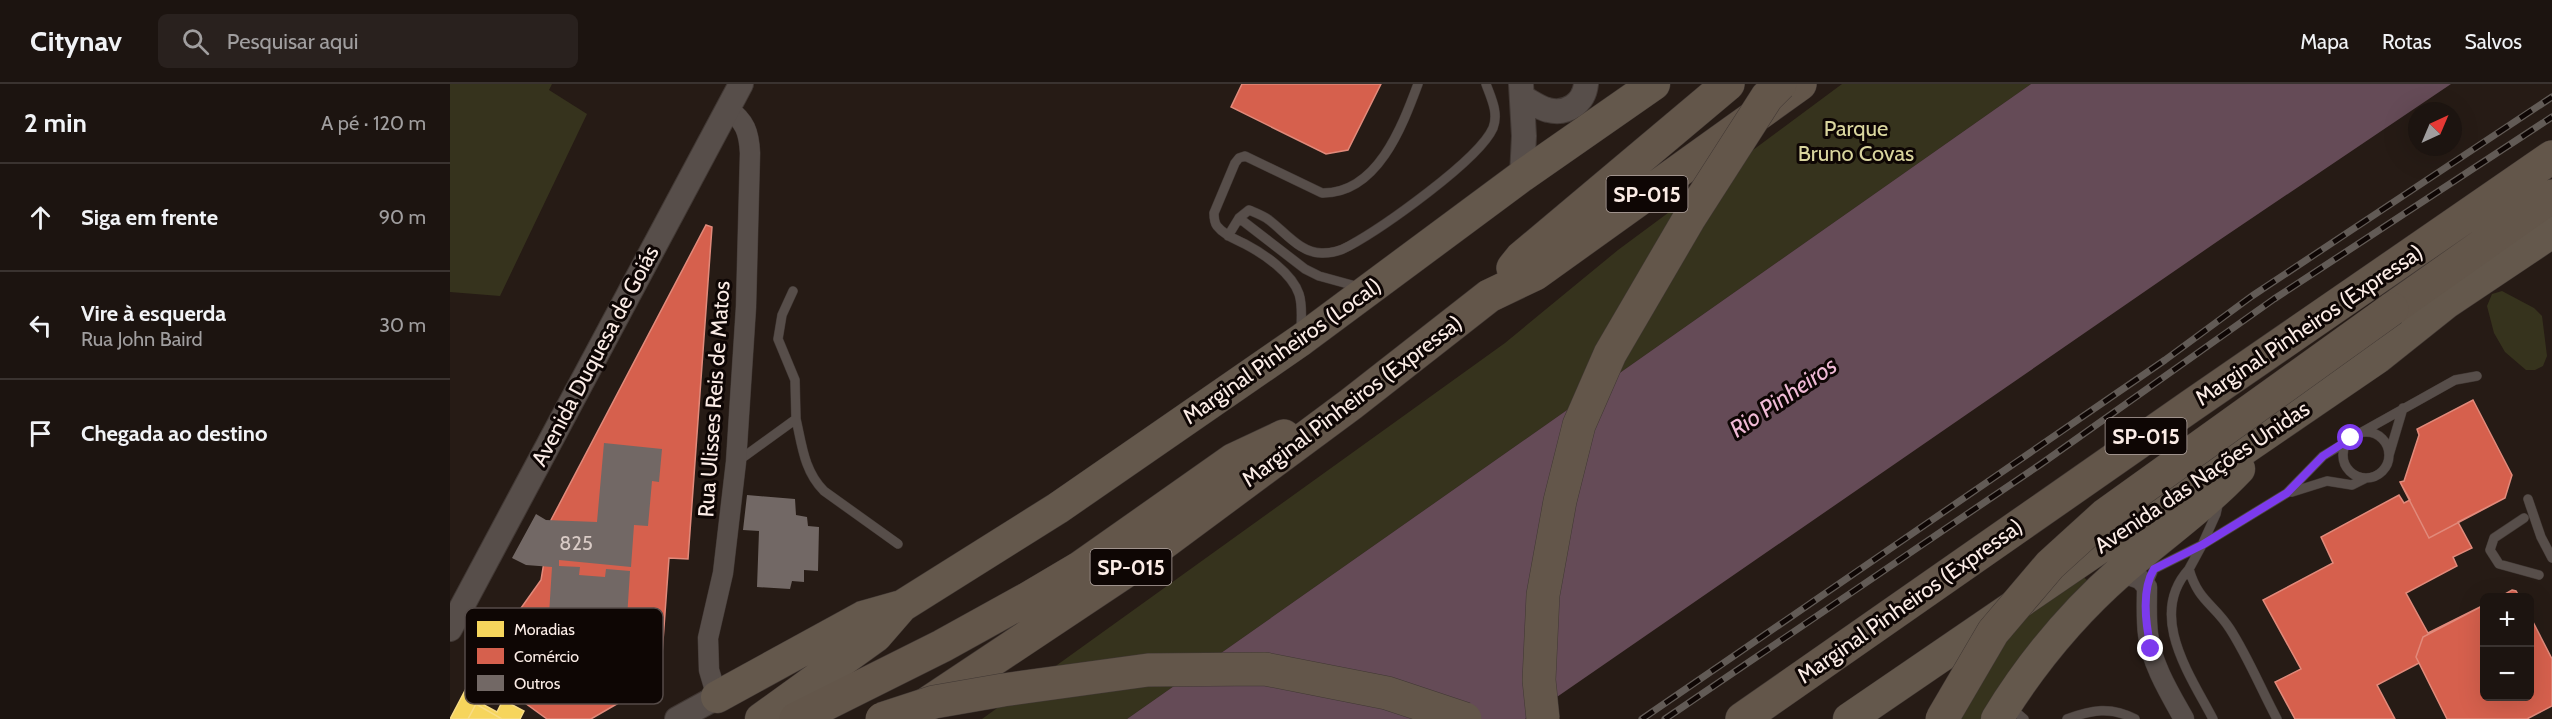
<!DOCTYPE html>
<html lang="pt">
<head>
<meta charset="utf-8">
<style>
	:root { --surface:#1c1410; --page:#29211e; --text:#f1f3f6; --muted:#a09e9f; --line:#3a3330 }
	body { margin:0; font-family:Cabin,sans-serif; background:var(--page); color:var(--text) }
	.controls { position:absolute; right:18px; bottom:18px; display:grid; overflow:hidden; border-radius:9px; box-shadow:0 6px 24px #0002 }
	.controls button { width:54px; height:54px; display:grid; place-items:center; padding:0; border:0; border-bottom:2px solid var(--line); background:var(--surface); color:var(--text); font:30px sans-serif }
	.compass { position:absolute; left:1958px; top:18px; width:54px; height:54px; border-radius:50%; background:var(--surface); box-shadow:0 6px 24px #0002; rotate:44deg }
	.stop { position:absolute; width:18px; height:18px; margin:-14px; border:4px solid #7c3aed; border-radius:50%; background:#fff }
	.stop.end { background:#7c3aed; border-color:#fff; box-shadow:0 2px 6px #0008 }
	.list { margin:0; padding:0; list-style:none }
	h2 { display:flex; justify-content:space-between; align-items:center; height:78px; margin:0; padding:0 24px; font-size:26px }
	h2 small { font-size:20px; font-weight:400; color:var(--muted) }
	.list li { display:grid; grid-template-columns:39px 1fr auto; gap:18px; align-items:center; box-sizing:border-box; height:108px; padding:0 24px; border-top:2px solid var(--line) }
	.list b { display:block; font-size:22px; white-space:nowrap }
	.list p { margin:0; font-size:20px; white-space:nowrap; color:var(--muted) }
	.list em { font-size:20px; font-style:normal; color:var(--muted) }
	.icon { flex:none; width:33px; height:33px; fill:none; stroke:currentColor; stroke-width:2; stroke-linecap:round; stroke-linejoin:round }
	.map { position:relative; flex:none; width:2102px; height:635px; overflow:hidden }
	header { display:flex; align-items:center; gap:36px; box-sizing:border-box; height:84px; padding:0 30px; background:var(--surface); border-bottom:2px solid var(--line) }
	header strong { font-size:28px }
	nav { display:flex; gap:33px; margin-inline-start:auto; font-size:21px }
	.search { width:420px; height:54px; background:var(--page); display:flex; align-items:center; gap:15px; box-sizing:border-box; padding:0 21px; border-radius:9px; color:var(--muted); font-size:22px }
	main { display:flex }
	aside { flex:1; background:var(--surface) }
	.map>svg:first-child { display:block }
	.green { fill:#36331d }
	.water { fill:#654b57 }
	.homes { fill:#f6d55c; stroke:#f8dc85; stroke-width:1.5 }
	.shops { fill:#d6604d; stroke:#e18a7b; stroke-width:1.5 }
	.building { fill:#726865 }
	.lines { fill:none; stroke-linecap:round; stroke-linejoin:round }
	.service-casing { stroke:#413834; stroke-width:10 }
	.minor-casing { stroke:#413834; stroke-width:21 }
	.tertiary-casing { stroke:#413834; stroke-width:26 }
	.trunk-casing { stroke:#413834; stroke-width:33 }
	.motorway-casing { stroke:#413834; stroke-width:34 }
	.service { stroke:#574e4a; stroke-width:9 }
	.minor { stroke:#574e4a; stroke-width:20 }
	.tertiary { stroke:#574e4a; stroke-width:24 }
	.trunk { stroke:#64584c; stroke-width:32 }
	.motorway { stroke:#63564a; stroke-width:33 }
	.rail-casing { stroke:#625b56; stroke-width:7 }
	.rail { stroke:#0e0604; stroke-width:4.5; stroke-dasharray:14; stroke-linecap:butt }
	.motorway-bridge-casing { stroke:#413834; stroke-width:34; stroke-linecap:butt }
	.motorway-bridge { stroke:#63564a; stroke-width:33 }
	.route { stroke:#7c3aed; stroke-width:8 }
	.labels { text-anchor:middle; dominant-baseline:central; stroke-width:6; stroke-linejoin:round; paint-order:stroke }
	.number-label { font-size:20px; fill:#d9cbc6 }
	.shield { fill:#0e0604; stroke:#b4a7a2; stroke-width:1.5 }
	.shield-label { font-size:21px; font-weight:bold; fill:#fbece6 }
	.park-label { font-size:22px; fill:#d9d59e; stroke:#0e0604 }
	.street-label { font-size:22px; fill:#fbece6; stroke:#0e0604 }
	.water-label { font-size:24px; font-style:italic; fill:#f0bad6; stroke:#0e0604 }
	.key { fill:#0e0604; stroke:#554b48; stroke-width:1.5 }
	.key-label { font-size:16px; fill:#fbece6 }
</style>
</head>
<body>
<header>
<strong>Citynav</strong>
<div class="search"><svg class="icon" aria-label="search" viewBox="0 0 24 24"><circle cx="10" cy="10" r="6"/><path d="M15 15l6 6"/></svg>Pesquisar aqui</div>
<nav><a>Mapa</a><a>Rotas</a><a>Salvos</a></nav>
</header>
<main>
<aside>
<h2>2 min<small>A pé · 120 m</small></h2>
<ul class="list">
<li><svg class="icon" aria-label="ahead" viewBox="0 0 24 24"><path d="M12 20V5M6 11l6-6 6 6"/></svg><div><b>Siga em frente</b></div><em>90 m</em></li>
<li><svg class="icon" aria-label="left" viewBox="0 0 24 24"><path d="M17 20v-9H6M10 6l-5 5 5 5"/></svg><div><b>Vire à esquerda</b><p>Rua John Baird</p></div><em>30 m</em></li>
<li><svg class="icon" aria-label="arrive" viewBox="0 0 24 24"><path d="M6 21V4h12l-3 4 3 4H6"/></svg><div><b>Chegada ao destino</b></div></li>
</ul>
</aside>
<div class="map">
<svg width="2102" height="635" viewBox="0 0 2102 635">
	<rect width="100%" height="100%" fill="#261b15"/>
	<path class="green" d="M0,0h102l-3,6 38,24 -87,182 -50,-4z
		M1392,0h189l-904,635h-145l523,-376 113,-93z
		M2052,207l32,17 8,8 5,40 -4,10 -8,4h-9l-21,-18 -11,-19 -7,-27 5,-12z
		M1627,488l15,12 -72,73 -39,62h-32l49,-76z"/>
	<path class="water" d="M1581,0h420l-233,157 -693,478h-398z"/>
	<path class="homes" d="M20,597l20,12 -6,12 13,7 6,-12 21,11 -4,8h-70z
		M26,620l26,15h-34z"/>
	<path class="shops" d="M792,0h139l-33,66 -22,4 -95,-47z
		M256,141l6,2 -24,332 -19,-1 -9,124 -7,1 -62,36h-44l-55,-40 2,-33 47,-66 10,-60z
		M2023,316l39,75 -7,23 -76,40 -29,-56 4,-1 15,-46 -2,-6z
		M2023,316l39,75 -7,23 -47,24 14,26 -19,9 4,9 -51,27 22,40 56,-28v91h46v-80l22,43v47l-25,13h-80l-28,-56 -42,22 18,34h-100l-20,-37 26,-13 -38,-69 70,-37 -12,-26 78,-42 5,8 6,-3 -10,-18 4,-1 15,-46 -2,-6z
		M2062,506l4,1 4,7h-22z
		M2062,506l4,1 4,7h-22z
		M2034,521v91h46v-80l22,43v47l-25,13h-80l-31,-62 7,-20z"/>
	<path class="building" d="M154,359l58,6 -3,33 -7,-1 -4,45 -14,-1 -3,42 -72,-7v6l21,1 -1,8 26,2 1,-8 24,2 -6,95 -24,-1v-3l-5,-1v-12l-17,-1 -1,11 -4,-1v6l-27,-2 6,-95 -26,-2 -14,-7 24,-44 10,6 51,2z
		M297,411l48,4 1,16 11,2 1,9 11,1 -1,44 -14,-1v12l-12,-1 -2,8 -33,-2 2,-56 -16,-1z"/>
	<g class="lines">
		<defs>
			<path id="service" d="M789,134l66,51 14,7 40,11
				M778,152l11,-18 10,-8c7,3 15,6 20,10 16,12 32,34 54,33 8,0 19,-3 26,-7 33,-18 130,-86 144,-118 6,-15 -2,-30 -7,-44
				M851,248c0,-12 2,-26 -2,-38 -7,-21 -35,-40 -54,-50 -10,-5 -21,-9 -28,-18 -3,-4 -3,-8 -3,-13l21,-50 4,-5 6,-2 77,37c55,1 80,-66 96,-109
				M346,335c6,26 8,52 28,72l74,53
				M1912,348l93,-52 22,-4
				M1893 371a23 23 0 1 1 46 0a23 23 0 1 1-46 0Z
				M1939,371l14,-47
				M288,377l58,-42 -1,-39 -17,-41 4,-24 11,-24
				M1842,408l35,-11 25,4 14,-7
				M2078,415l13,38 11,21
				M2074,434l-30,20 -4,12 9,14 40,11
				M1739,485c-42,46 1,106 24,150
				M1697,502l7,-17 48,-24 14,-31 3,-14
				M1560,623l14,12
				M1617,635c24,-9 44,-13 68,0
				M1827,635c-16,-30 -29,-62 -47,-90 -16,-25 -32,-28 -41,-60l13,-24 85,-52 36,-37 25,-15"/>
			<path id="minor" d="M1670,488l20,7 7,8c0,15 -1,31 1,47 3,29 22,60 36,85
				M267,613l-8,-27 -1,-32 15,-65 13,-111 10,-155 4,-154c-1,-21 -5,-32 -22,-44"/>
			<path id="tertiary" d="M1071,0l3,52 -2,40
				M1072,13c8,4 17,11 26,13 19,5 36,-7 38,-26
				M0,545l291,-545
				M227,635l40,-22"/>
			<path id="trunk" d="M267,613l146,-80 39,-11
				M311,635l115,-83 26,-30 156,-98 243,-168 221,-164 132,-92
				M1399,635l528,-361 69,-55 106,-71
				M1547,635c33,-54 76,-106 124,-148 39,-34 82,-64 118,-102"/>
			<path id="motorway" d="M1063,184l8,-10 207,-174
				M1942,225l160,-113
				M475,621l198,-132 228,-169 138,-108 46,-22 265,-190
				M346,635l146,-73 85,-47 54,-32 152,-107 51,-24
				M1292,635c269,-189 539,-376 810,-562"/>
		</defs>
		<use href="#service" class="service-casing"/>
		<use href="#minor" class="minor-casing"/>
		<use href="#tertiary" class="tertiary-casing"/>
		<use href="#trunk" class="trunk-casing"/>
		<use href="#motorway" class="motorway-casing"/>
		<use href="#service" class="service"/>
		<use href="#minor" class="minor"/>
		<use href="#tertiary" class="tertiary"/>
		<use href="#trunk" class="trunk"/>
		<use href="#motorway" class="motorway"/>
		<defs>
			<path id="rail" d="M1192,635l523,-359 87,-64 300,-199
				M1215,635l376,-255 233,-165 278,-182"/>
		</defs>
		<use href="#rail" class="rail-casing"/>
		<use href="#rail" class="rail"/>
		<defs>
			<path id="motorway-bridge" d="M432,635l52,-17 69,-12 145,-20 117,-1 122,24 78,26
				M1093,635l-4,-39 4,-85 17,-94 19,-76 31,-71 80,-137 77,-120 13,-13
				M1492,635l51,-87 57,-67 55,-50 287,-206"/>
		</defs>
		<use href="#motorway-bridge" class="motorway-bridge-casing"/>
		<use href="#motorway-bridge" class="motorway-bridge"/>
	</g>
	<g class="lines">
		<path class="route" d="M1701,565c-5,-23 -10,-59 3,-80l48,-24 85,-52 36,-37 28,-18"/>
	</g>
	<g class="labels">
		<g class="number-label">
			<text x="126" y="459">825</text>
		</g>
		<g class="shield">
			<rect x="1156.5" y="92" width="81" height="36" rx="4.5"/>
			<rect x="1655.5" y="334" width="81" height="36" rx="4.5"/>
			<rect x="640.5" y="465" width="81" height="36" rx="4.5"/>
		</g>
		<g class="shield-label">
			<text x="1197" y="110">SP-015</text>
			<text x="1696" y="352">SP-015</text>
			<text x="681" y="483">SP-015</text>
		</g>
		<g class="park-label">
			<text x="1406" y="44">Parque<tspan x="1406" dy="25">Bruno Covas</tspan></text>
		</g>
		<g class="street-label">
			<text transform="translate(1859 241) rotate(-34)">Marginal Pinheiros (Expressa)</text>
			<text transform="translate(832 267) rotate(-35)">Marginal Pinheiros (Local)</text>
			<text transform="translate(145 272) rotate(-62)">Avenida Duquesa de Goiás</text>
			<text transform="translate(264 315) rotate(-86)">Rua Ulisses Reis de Matos</text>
			<text transform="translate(902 317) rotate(-37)">Marginal Pinheiros (Expressa)</text>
			<text transform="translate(1752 393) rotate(-34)">Avenida das Nações Unidas</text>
			<text transform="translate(1460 517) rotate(-35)">Marginal Pinheiros (Expressa)</text>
		</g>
		<g class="water-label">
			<text transform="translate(1333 313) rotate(-34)">Rio Pinheiros</text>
		</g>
	</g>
	<rect x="15" y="524" width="198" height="96" rx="9" class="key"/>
	<rect x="27" y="537" width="27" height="16" fill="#f6d55c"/>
	<rect x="27" y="564" width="27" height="16" fill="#d6604d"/>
	<rect x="27" y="591" width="27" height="16" fill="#726865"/>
	<g class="key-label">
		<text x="64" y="551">Moradias</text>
		<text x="64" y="578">Comércio</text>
		<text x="64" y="605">Outros</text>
	</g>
</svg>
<div class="controls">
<button>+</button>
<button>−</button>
</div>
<svg class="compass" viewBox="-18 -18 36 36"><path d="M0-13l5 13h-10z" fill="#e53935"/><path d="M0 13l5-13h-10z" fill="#a09e9f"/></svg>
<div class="stop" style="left:1901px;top:354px"></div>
<div class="stop end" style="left:1701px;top:565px"></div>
</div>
</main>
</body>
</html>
